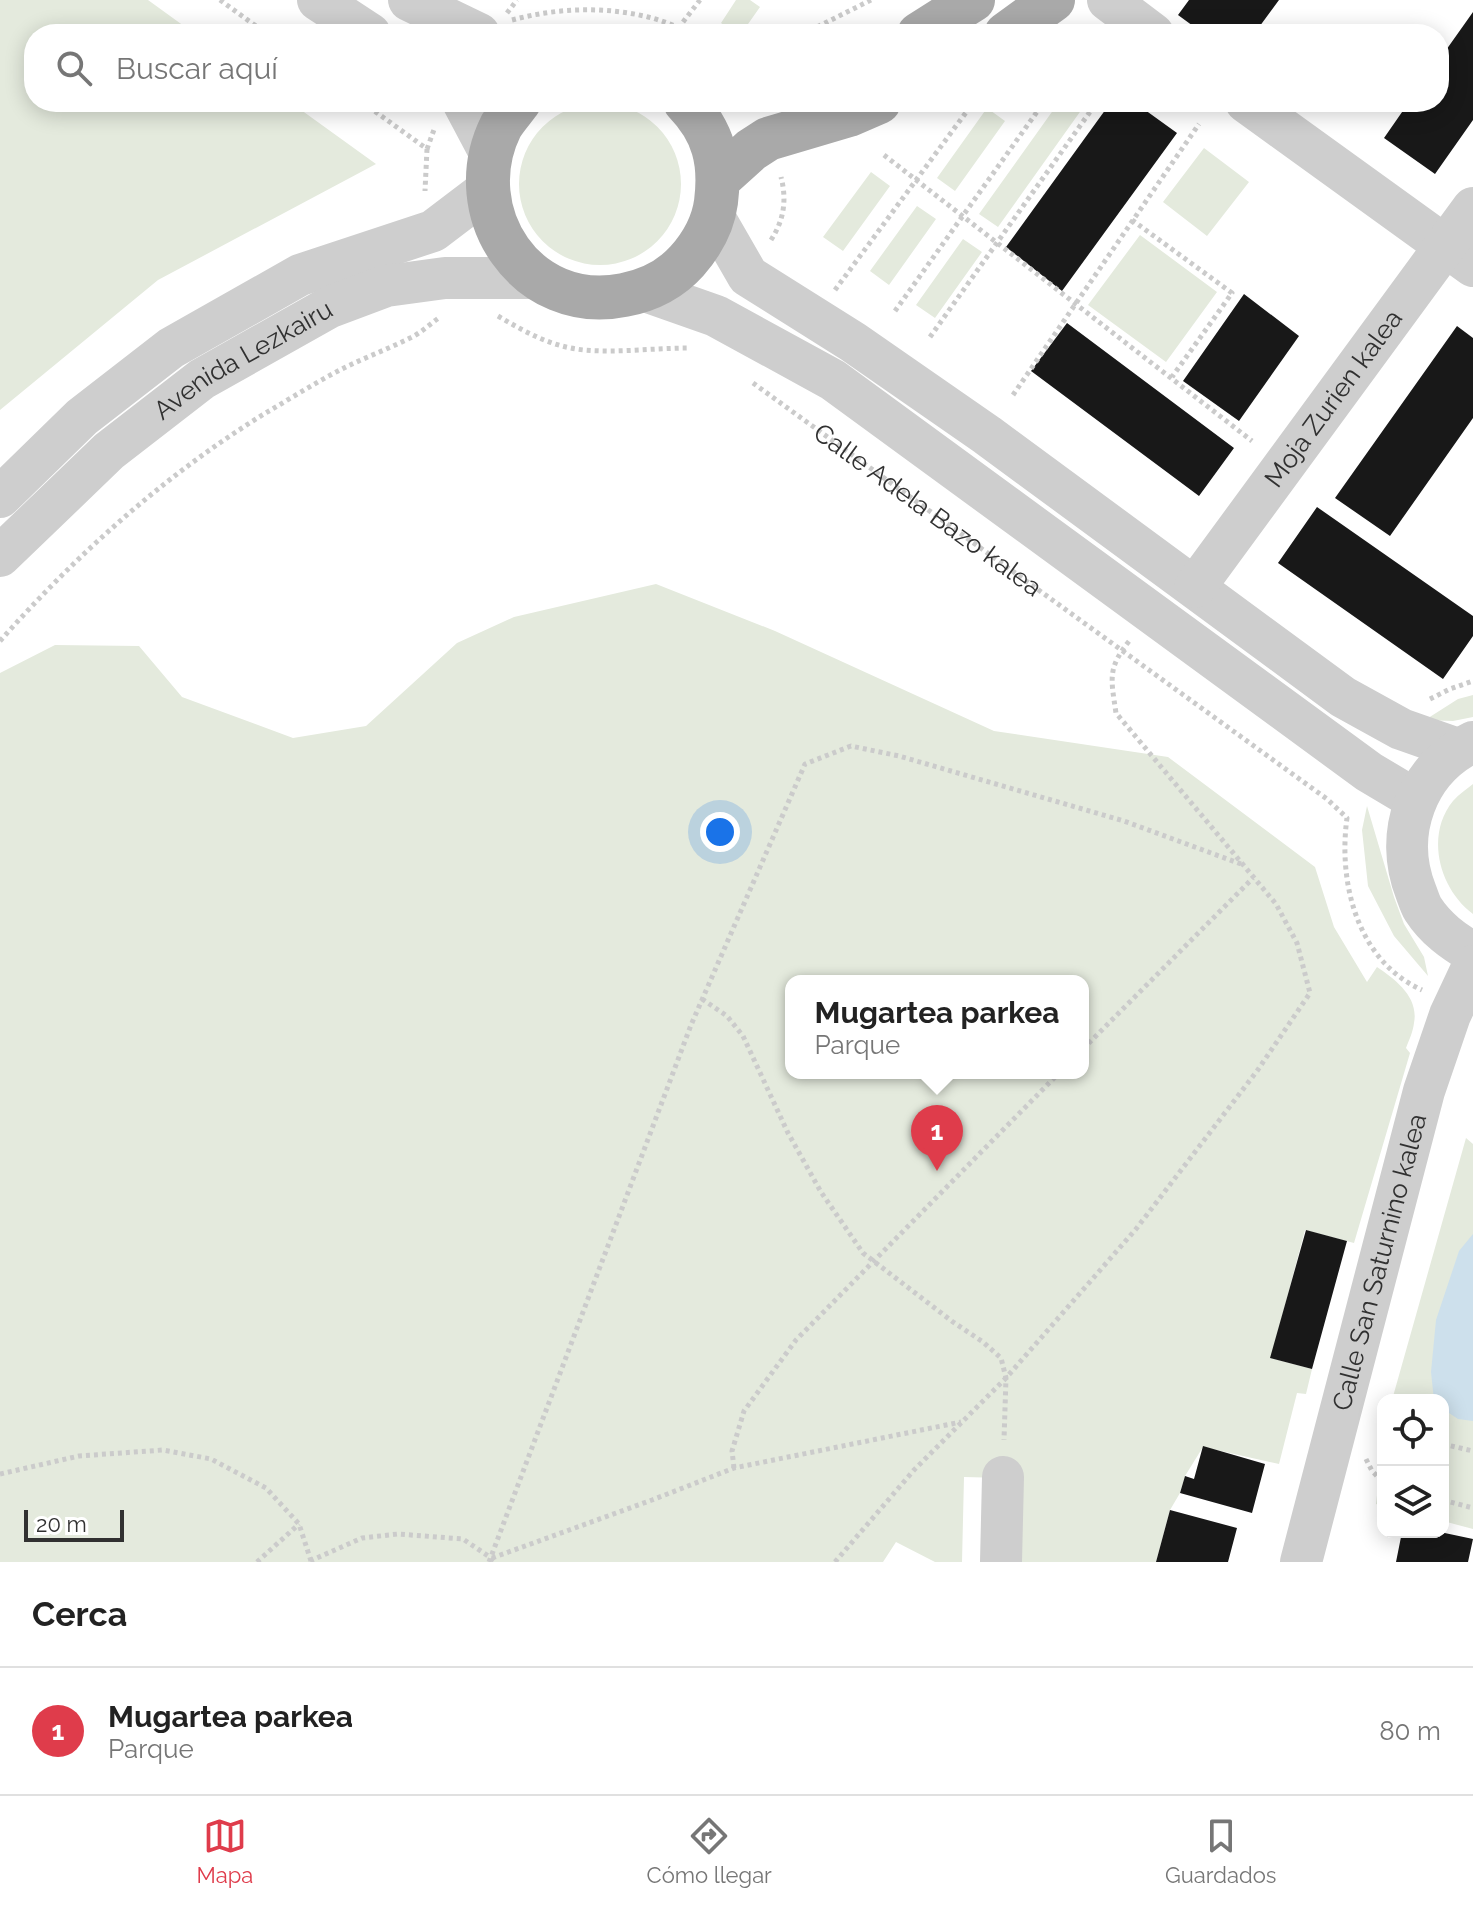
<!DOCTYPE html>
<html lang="es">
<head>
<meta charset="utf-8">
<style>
	:root { --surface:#fff; --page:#f2f2f2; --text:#222; --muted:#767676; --line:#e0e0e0; --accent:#df3c4b }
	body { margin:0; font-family:Raleway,sans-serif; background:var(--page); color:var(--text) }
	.controls { position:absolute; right:24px; bottom:24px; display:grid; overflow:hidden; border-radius:16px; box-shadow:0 4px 20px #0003 }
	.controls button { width:72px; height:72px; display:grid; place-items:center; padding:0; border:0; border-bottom:2px solid var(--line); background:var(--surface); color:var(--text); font:40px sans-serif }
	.scale { position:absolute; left:24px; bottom:20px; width:100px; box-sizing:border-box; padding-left:8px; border:4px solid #313131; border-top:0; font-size:22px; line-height:28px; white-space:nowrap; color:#313131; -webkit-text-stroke:6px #fff; paint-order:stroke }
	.you { position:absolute; left:720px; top:832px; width:28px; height:28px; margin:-20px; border:6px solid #fff; border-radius:50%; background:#1a73e8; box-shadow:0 0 0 12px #1a73e833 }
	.badge { display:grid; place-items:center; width:52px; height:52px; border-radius:50%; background:var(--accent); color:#fff; font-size:26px; font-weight:700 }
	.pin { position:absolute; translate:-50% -66px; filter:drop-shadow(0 2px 4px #0008) }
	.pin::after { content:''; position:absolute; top:42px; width:28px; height:24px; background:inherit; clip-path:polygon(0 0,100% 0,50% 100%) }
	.popup { position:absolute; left:785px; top:975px; width:304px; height:104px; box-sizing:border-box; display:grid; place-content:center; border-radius:16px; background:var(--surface); filter:drop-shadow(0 2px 6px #0005); font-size:26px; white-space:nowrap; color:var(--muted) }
	.popup b { font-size:30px; color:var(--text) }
	.popup::after { content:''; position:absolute; left:50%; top:100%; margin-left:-16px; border:16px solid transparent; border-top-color:var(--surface) }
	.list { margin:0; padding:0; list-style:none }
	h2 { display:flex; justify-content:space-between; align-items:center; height:104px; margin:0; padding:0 32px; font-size:34px }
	h2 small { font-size:26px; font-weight:400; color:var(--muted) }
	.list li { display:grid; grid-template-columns:52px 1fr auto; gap:24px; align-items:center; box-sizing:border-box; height:128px; padding:0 32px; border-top:2px solid var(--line) }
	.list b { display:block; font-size:30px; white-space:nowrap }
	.list p { margin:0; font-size:26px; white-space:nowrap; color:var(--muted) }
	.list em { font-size:26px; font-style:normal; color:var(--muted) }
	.icon { flex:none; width:44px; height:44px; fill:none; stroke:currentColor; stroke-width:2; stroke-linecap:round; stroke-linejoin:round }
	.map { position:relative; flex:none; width:1473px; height:1562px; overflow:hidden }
	.search { position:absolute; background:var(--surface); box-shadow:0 4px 20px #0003; left:24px; right:24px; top:24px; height:88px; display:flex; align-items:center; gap:20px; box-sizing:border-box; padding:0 28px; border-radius:32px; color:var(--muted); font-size:30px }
	.sheet { height:232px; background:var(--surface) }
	nav { display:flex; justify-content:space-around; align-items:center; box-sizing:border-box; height:112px; border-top:2px solid var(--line); background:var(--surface); font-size:22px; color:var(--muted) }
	nav a { display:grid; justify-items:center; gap:4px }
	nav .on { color:var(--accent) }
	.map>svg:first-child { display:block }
	.green { fill:#e4eadd; fill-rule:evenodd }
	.water { fill:#cde0ec }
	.building { fill:#181818 }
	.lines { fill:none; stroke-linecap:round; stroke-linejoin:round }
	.path { stroke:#cbcbcb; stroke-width:5; stroke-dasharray:4 4; stroke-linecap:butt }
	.minor { stroke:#cecece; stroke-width:42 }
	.major { stroke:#a9a9a9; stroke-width:44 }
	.labels { text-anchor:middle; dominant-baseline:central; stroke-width:8; stroke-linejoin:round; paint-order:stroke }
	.street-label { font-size:26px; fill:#313131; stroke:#fff }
</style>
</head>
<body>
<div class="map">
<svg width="1473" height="1562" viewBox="0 0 1473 1562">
	<rect width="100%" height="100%" fill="#fff"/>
	<path class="green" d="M0,0h148l47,34h-161v68h256l86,62 -218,116 -158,130z
		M736,0h14l10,7 -19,27h-5l-15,-11z
		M1059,102h28l-89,125 -19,-13z
		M519 184a81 81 0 1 1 162 0a81 81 0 1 1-162 0Z
		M987,108l18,13 -50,70 -18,-13z
		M1204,148l45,34 -42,54 -44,-34z
		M871,172l19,14 -47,65 -20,-14z
		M917,206l19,13 -47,66 -19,-14z
		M1140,235l77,57 -51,70 -78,-57z
		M963,239l19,13 -47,66 -19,-13z
		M656,584l119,47 219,100 174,26 147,110 19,60 33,55 10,-15c19,13 42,30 37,56 -1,9 -5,17 -8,25l4,5 -56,190 -49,-13 -34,128 41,11 -6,25 -9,-1 -18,71 -76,-17 -18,29 -5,17 -10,17 -14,52h-155l2,-84 -39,-1 -2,85h-27l-39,-20 -13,20h-883v-889l55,-28 84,1 43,51 111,41 73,-12 91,-83 57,-26zM791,981h292v92h-292z
		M1473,695v22l-20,4 -28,-1 33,-21z
		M1473,784v130c-34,-25 -48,-79 -20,-113 6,-7 14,-12 20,-17z
		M1367,806l27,91 10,27 20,33 4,19 -34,-40 -26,-50 -6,-56z
		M1466,1138l7,6v385l-30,-8v-121h-51z
		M1383,1442v64l-7,-2z"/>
	<path class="water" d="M1473,1234v187l-15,-2 -15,-10v-9h-9l-3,-28 5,-52 23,-69z"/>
	<path class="building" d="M1189,0h90l-25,34h-50l-26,-19z
		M1473,12v108l-38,54 -51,-36 25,-36h30v-42z
		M1111,102h23l43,31 -115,158 -56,-44z
		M1244,294l55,42 -60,85 -56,-40z
		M1067,323l167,125 -35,48 -168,-125z
		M1457,326l16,12v80l-83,118 -55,-38z
		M1317,507l156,109v20l-30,43 -165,-116z
		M1306,1230l41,11 -35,128 -42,-11z
		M1203,1446l62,18 -13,49 -72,-20 5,-17 9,3z
		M1170,1510l67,18 -9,34h-72z
		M1402,1532h38l33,7 -5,23h-72z"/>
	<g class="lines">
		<g class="path">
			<path d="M220,0l47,34"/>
			<path d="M507,13l10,-13"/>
			<path d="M512,20c44,-12 91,-14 136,-3 16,4 32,11 47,17"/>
			<path d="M683,22l17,-22"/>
			<path d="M803,34l68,-34"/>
			<path d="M362,102l65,47 -2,42"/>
			<path d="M427,149l8,-22"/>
			<path d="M884,155l368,286"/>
			<path d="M1132,220l100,73 -60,84"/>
			<path d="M771,240c13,-20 16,-40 10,-63"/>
			<path d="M835,290l135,-183"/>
			<path d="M895,311l149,-209"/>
			<path d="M498,316c27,16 54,31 86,34 34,3 70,-2 105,-2"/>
			<path d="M930,337l167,-235"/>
			<path id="s1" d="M753,383l574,416 20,19c-9,64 10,143 75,172"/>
			<path d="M1013,395l186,-271"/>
			<path d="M0,641c77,-87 165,-166 264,-227 24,-14 49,-30 74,-43 23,-12 48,-21 72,-33 11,-5 20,-14 30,-21"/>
			<path d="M1430,699l20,-10 23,-8"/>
			<path d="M702,999l25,17 16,20 45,97 33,59 42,61 90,69 30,20 18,16 5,20 -2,62"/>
			<path d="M1083,1049l170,-171"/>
			<path d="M1443,1444l30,7"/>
			<path d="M1366,1459l6,12 11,11"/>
			<path d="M734,1468l-2,-17 12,-40 52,-71 263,-267"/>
			<path d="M0,1474l79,-18 84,-6 48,9 55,29 33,36 12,37"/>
			<path d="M1443,1500l30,8"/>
			<path d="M492,1558l160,-58 82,-32 227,-46"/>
			<path d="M310,1561l52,-23 36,-4 65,5 34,23"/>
			<path d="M257,1562l42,-38"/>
			<path d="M489,1562l202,-537 114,-261 46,-18 48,10 225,65 117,43"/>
			<path d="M835,1562l79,-92 92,-92 130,-149 121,-158 53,-78 -13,-50 -21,-39 -160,-191c-5,-34 -9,-45 14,-73"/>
		</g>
		<g class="minor">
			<path d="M318,0l52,34"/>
			<path d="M409,0l70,34"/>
			<path d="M1108,0l45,34"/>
			<path d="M463,102l27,51"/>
			<path d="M1246,102l227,164"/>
			<path d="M714,217l34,59 105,66 134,93 356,262 58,32 57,20"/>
			<path d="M645,291l71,25 117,64 536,392 47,28"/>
			<path d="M0,497l82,-80 89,-69 129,-73 133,-44 54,-41"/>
			<path id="s2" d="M0,556l109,-105 93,-72 128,-72 56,-21 59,-8h92"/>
			<path id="s3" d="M1195,587l278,-379"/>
			<path d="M1473,742c-57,27 -80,92 -57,150 2,5 4,12 7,17 13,20 30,32 50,44"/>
			<path d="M1001,1562l2,-85"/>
			<path id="s4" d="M1301,1562l123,-471 26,-76 23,-49"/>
		</g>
		<path class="major" d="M919,34l54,-34
			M1006,34l47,-34
			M519,102c-6,8 -13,16 -18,24 -43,87 26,189 123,169 26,-5 46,-15 63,-34 15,-17 26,-36 29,-59 5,-40 -2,-70 -31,-100
			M719,179l32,-29 17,-11 81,-24 30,-13"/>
	</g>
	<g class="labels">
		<g class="street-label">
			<text stroke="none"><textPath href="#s2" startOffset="314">Avenida Lezkairu</textPath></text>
			<text stroke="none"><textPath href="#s3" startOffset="234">Moja Zurien kalea</textPath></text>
			<text stroke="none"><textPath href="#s1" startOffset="216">Calle Adela Bazo kalea</textPath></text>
			<text stroke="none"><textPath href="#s4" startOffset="310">Calle San Saturnino kalea</textPath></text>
		</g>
	</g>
</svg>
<div class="controls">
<button><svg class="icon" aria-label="locate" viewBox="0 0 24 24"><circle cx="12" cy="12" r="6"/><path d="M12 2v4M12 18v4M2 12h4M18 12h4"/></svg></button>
<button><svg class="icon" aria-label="layers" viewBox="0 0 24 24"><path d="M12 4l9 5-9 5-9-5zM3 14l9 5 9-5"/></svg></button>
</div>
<div class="scale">20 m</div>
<div class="you"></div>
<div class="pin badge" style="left:937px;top:1171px">1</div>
<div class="popup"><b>Mugartea parkea</b>Parque</div>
<div class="search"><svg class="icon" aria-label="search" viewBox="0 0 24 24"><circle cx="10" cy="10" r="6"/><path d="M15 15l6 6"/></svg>Buscar aquí</div>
</div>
<section class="sheet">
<h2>Cerca<small></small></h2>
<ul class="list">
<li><span class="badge">1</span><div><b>Mugartea parkea</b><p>Parque</p></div><em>80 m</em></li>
</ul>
</section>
<nav>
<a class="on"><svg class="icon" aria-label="map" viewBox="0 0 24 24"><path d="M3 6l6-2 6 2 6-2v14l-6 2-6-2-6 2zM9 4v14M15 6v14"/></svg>Mapa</a>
<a><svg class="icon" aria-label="directions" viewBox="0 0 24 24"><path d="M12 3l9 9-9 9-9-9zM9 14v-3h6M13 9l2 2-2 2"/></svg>Cómo llegar</a>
<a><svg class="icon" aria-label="saved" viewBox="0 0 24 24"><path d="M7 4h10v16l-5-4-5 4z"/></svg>Guardados</a>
</nav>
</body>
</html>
